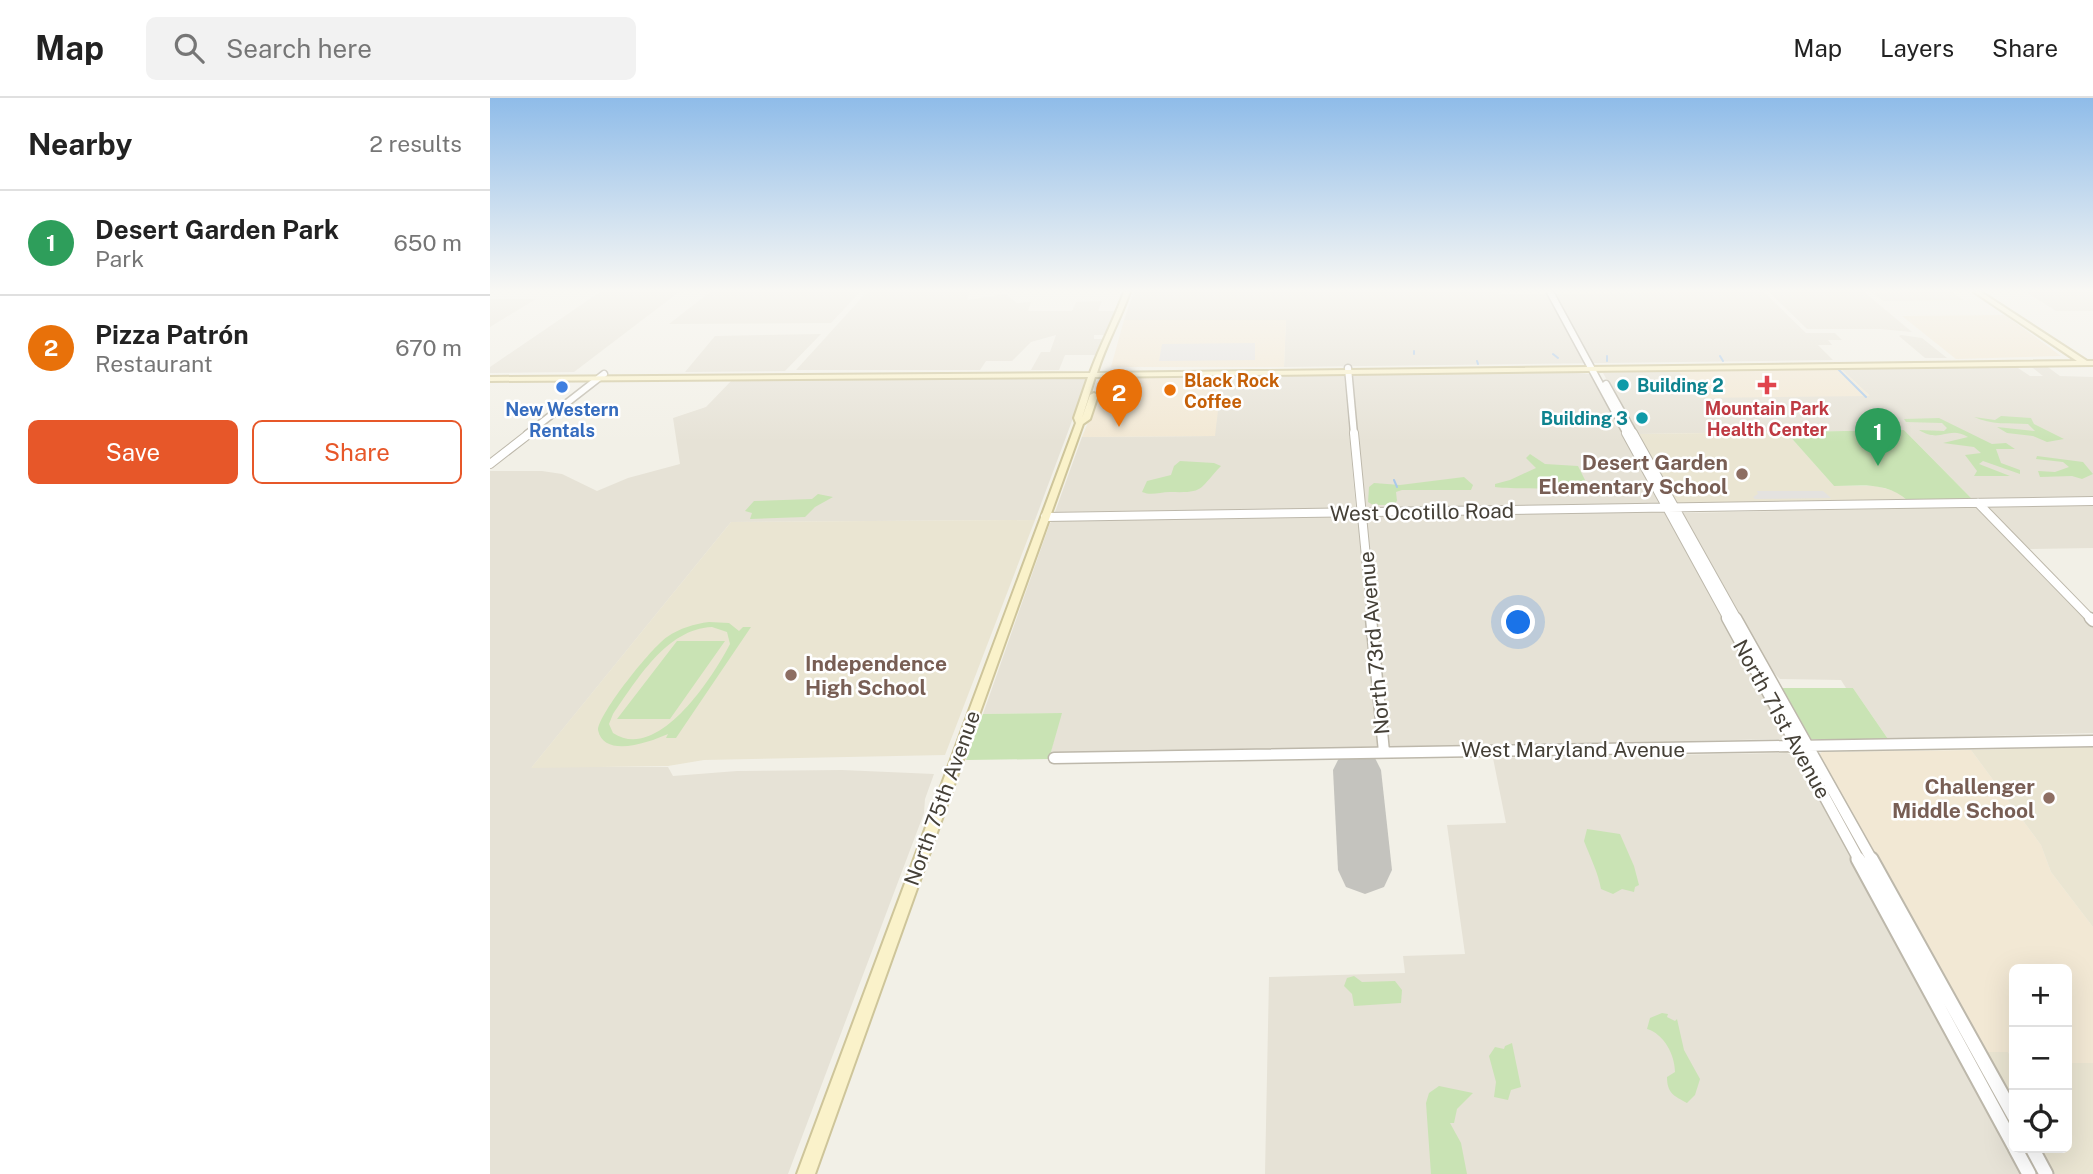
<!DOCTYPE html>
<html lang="en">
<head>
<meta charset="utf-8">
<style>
	:root { --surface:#fff; --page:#f2f2f2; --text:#222; --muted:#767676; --line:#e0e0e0; --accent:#e75729 }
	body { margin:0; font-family:"Public Sans",sans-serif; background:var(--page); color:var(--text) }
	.controls { position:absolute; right:21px; bottom:21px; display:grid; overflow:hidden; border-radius:10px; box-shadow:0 7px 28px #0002 }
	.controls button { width:63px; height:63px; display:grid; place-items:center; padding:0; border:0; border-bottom:2px solid var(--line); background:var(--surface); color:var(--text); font:35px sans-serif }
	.you { position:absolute; left:1029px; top:525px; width:24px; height:24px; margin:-18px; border:5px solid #fff; border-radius:50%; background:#1a73e8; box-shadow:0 0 0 10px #1a73e833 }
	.badge { display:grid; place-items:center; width:46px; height:46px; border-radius:50%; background:var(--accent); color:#fff; font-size:23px; font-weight:700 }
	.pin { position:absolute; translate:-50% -58px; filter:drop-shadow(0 2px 4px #0008) }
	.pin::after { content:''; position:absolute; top:37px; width:24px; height:21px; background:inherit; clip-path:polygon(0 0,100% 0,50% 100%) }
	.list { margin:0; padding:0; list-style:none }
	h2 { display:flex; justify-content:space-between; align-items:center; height:91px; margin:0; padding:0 28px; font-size:30px }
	h2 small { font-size:23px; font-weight:400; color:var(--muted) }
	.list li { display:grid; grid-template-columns:46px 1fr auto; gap:21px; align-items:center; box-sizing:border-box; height:105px; padding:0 28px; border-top:2px solid var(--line) }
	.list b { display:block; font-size:26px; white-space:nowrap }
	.list p { margin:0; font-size:23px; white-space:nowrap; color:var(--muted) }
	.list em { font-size:23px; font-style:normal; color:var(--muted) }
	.actions { display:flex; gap:14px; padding:21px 28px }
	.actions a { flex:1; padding:16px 0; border:2px solid var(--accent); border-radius:10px; text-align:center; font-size:24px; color:var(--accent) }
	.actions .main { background:var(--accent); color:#fff }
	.icon { flex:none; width:38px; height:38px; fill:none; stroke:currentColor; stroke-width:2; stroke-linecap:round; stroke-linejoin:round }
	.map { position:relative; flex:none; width:1603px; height:1076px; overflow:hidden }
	header { display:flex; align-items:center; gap:42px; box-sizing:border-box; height:98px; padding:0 35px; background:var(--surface); border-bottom:2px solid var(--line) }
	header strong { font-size:33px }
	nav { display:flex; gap:38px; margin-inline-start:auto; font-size:24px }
	.search { width:490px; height:63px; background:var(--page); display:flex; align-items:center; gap:18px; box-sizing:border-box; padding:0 24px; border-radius:10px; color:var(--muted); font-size:26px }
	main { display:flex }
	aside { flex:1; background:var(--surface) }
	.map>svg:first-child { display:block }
	.residential { fill:#e6e2d6 }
	.commercial { fill:#f2e8d4 }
	.education { fill:#eae5d2 }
	.green { fill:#c9e3b4; fill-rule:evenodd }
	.parking { fill:#e4e2df }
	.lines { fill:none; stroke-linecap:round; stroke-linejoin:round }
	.stream { stroke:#a9c9ea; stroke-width:2 }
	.runway { fill:#c4c3be; fill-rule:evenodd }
	.tertiary-far3-casing { stroke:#bdb8ab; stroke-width:9 }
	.tertiary-far2-casing { stroke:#bdb8ab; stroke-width:10 }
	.tertiary-far1-casing { stroke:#bdb8ab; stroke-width:13 }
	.tertiary-casing { stroke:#bdb8ab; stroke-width:17 }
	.secondary-casing { stroke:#cec59a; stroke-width:4 }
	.tertiary-far3 { stroke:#fff; stroke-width:6 }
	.tertiary-far2 { stroke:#fff; stroke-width:8 }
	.tertiary-far1 { stroke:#fff; stroke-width:10 }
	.tertiary { stroke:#fff; stroke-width:13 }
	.secondary { fill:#faf2ca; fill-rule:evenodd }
	.culture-dot { fill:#0f9aa8; stroke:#fff; stroke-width:2.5 }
	.health-dot { fill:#e0444e; stroke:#fff; stroke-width:2.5 }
	.shop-dot { fill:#3f7fe0; stroke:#fff; stroke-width:2.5 }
	.food-dot { fill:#e8710a; stroke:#fff; stroke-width:2.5 }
	.education-dot { fill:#8d6e63; stroke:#fff; stroke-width:2.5 }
	.labels { text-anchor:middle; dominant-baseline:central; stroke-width:5; stroke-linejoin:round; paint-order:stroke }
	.far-food-label { font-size:18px; font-weight:bold; fill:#c56008; stroke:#fff; text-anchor:start }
	.far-culture-label { font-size:18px; font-weight:bold; fill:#0d838f; stroke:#fff; text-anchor:start }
	.far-health-label { font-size:18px; font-weight:bold; fill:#be3a42; stroke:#fff }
	.far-shop-label { font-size:18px; font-weight:bold; fill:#366cbe; stroke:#fff }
	.education-label { font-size:21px; font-weight:bold; fill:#785e54; stroke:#fff; text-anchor:end }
	.street-label { font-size:21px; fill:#454037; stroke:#fff }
</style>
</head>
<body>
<header>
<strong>Map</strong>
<div class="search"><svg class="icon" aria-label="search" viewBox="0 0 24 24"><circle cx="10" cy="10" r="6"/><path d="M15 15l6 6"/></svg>Search here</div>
<nav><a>Map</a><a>Layers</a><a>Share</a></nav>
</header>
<main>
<aside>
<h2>Nearby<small>2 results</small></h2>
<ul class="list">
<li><span class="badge" style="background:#2e9e5b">1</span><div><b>Desert Garden Park</b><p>Park</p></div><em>650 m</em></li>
<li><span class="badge" style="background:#e8710a">2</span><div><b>Pizza Patrón</b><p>Restaurant</p></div><em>670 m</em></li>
</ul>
<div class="actions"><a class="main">Save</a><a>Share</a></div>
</aside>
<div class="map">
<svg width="1603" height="1076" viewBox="0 0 1603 1076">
	<rect width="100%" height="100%" fill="#f2f0e7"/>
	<path class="residential" d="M110,194h79l-105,80 -84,1v-6z
		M220,194h150l-29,31 -162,1z
		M377,194h103l-3,8 39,-6 11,9 14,-1 -3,9h44l4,-9 26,-1 -4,10h17l-9,24h-12v4h10l-8,16h-31l-6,15h-28l10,-18h9l6,-17 -25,7 -19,19h-26l-6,9h-184z
		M644,194h365l1,2 264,-2 42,41h29l7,7h-14l4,5h-14l15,15 -549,7 2,-47h-162z
		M1279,194h95l48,40 -32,-3h-73z
		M1462,194l12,8 -81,1 -10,-8z
		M1536,194h67v19h-37z
		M0,201h46l-46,28z
		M331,236l-36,37 -100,1 30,-36z
		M1411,237l21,3 25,20h-22l-26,-22z
		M1539,267h16l15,11 33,1v121l-120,2 -69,-70 -267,4 -34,-61 75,-2 191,24 -29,-27 175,-2 15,10h13z
		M1059,273l42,3 68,130 -293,4 -14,-133z
		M848,276l6,2 12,133 -301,3 27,-75 132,-1 8,-60z
		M598,280l-53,142 -304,2 -199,245h136l5,9 64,-5 105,-1 92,4 -9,25 -1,14 -136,361h-298v-703h52l20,3 35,17 31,-13 52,-14 -7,-46 33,-11 27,-28z
		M1603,406v44l-64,1 -42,-42z
		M1485,409l118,119v107l-205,6 -35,-51h-7l-5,-8 -61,-1 -9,-9 -88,-157z
		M1171,412l6,4 119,222 -2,3 -734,16 11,-42 -78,1 67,-191 5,-3z
		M1297,655l12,6 222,415h-756l4,-197 136,-4 -2,-17 62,-2 -18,-129 59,-2 -13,-65z"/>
	<path class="commercial" d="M1515,217l56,41 -105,3 -54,-43z
		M634,222h162l-2,47h-173z
		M1350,270l30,28 -172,2 -20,-28z
		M732,278l-7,60 -133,1 24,-58z
		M1481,652l70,95 10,27 42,55v136h-26v-94h-53v93l-6,-10h-23l-167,-297 4,-3z"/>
	<path class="education" d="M1296,334l48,54h42l22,6 10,9 -228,3 -4,-1 -39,-69z
		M545,422l-90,235 -241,5 -36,6 -137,2 200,-246z
		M1603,649v180l-42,-55 -10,-27 -70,-95z
		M1495,954h23l6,10v42z
		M1577,965h26v111h-39l-15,-26h28z"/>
	<path class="green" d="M1511,318l30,2 3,6 30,15 -17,3 -14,-6 -26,-3 -10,-6 38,4 -7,-7c-19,-1 -37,1 -54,-7l21,3z
		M1449,320l53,26 14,-1 9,6h-19l5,14 19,7v4l-37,-13 -4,3 31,12h-36l3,-5 -12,-16 16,-2 -7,-6 -31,-4 25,-6c-20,-12 -27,7 -49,-7l25,1 3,-3 -5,-5 -36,-1 -2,-3z
		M1414,332l69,70 -65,1c-21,-20 -48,-15 -74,-15l-48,-54z
		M1040,356l15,10 33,2 10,20c-8,3 -82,3 -93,1v-3l15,-4 26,-12 -10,-10z
		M1547,358l46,6 10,12 -11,5 -10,-3 -32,1 -2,-6 17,1 14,-5 -6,-5 -27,-3z
		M690,363l34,2 7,3c-23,24 -16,27 -51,26 -11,0 -18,4 -28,0l5,-11 24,-6 3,-9z
		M974,379l9,8 -2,5h-69l-6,2 1,9 -4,4h-15l-2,-2 -3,2 -5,-3 1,-15 5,-4 26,2z
		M328,396l15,3 -18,10 -10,10 -55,2 2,-6 -7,-2 9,-10 58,-2z
		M219,524l20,1 10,8 4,-4h8l-75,111h-10l2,-4c-18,8 -64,25 -70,-4 1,-17 54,-83 69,-93 13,-9 27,-13 42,-15zM222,529l15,5 3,12c-17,33 -72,119 -117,89l-4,-9 4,-10c24,-34 53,-85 99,-87z
		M187,543h48l-55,78h-53z
		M1292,590h71l35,51h-77z
		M572,615l-13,46 -83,1 17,-46z
		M1097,731l33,5 14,32 5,19 -4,2 -1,5 -12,-3 -9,5 -12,-5c-3,-17 -11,-32 -17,-48z
		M864,878l8,6 33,-1 7,9 -1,13 -47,3 -2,-12 -8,-8 3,-8z
		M1172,915l6,1 -1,3 8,4 2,-2 7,31 16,29 -5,16 -8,8c-13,-7 -20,-10 -20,-26l8,-5c0,-17 -11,-38 -28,-43l3,-11z
		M1022,945l9,44 -10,3 -3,10 -14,-3 2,-15 -7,-26 6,-9 9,2 1,-3z
		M949,988l34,7 -16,16 -3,14h-4l11,20 6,31h-36l-5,-71 3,-10z"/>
	<path class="parking" d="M765,245v17l-96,1 3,-17z
		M1267,393h66l8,7 -76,1 -2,-2 5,-3z"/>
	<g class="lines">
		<path class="stream" d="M924,253v3
			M1063,256l5,4
			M1117,258v5
			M1230,258l3,5
			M987,263l1,3
			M1348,271l28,28
			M904,382l3,7"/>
		<path class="runway" d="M867,653l17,5 7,14 11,100 -8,17 -19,7 -19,-7 -8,-17 -5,-100 7,-14z"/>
		<defs>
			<path id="tertiary-far3" d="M1060,194l77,142
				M858,270l6,66
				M1116,286l28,50
				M37,336l77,-60"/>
			<path id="tertiary-far2" d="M864,335l18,186
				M1136,335l102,186
				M1143,335l104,186
				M0,366l40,-31
				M1488,405l113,116
				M555,419l1048,-16"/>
			<path id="tertiary-far1" d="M881,520l13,134
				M1237,520l132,242
				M1246,520l136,242
				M1600,520l3,3
				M564,660l1039,-17"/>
			<path id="tertiary" d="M1368,761l156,287
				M1381,761l143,257
				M1525,1050l14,26
				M1542,1050l14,26"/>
			<path id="secondary" d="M634,194h6c-10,28 -24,52 -33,81l980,-12 -103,-69h7l106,69h6v4l-998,12 -13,41 8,-23 4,-2 4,2 -8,24 -7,5 -268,750h-18l279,-751 -2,-5 14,-41 -598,4v-4l600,-4c10,-28 24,-53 34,-81z"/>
		</defs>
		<use href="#tertiary-far3" class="tertiary-far3-casing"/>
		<use href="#tertiary-far2" class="tertiary-far2-casing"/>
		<use href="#tertiary-far1" class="tertiary-far1-casing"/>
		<use href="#tertiary" class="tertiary-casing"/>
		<use href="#secondary" class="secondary-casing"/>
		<use href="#tertiary-far3" class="tertiary-far3"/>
		<use href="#tertiary-far2" class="tertiary-far2"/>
		<use href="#tertiary-far1" class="tertiary-far1"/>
		<use href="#tertiary" class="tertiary"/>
		<use href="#secondary" class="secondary"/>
	</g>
	<linearGradient id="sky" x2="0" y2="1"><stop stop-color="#8fbce9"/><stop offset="0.56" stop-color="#f9f8f4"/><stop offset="1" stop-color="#f9f8f4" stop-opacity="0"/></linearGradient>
	<rect width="1603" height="344" fill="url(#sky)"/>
	<g class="culture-dot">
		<circle cx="1133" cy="287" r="7"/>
		<circle cx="1152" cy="320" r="7"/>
	</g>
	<path class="health-dot" d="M1273.5 276.5h7v7h7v7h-7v7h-7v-7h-7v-7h7z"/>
	<circle class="shop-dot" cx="72" cy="289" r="7"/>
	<circle class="food-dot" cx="680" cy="292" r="7"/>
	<g class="education-dot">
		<circle cx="1252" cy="376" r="7"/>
		<circle cx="301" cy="577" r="7"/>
		<circle cx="1559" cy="700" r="7"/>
	</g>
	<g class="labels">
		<g class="far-food-label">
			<text x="694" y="282">Black Rock<tspan x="694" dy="21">Coffee</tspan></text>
		</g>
		<g class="far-culture-label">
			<text x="1147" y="287">Building 2</text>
			<text x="1138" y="320" text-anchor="end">Building 3</text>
		</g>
		<g class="far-health-label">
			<text x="1277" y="310">Mountain Park<tspan x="1277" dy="21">Health Center</tspan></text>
		</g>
		<g class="far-shop-label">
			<text x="72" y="311">New Western<tspan x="72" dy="21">Rentals</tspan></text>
		</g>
		<g class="education-label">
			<text x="1238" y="364">Desert Garden<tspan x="1238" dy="24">Elementary School</tspan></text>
			<text x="315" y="565" text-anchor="start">Independence<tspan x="315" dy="24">High School</tspan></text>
			<text x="1545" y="688">Challenger<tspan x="1545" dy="24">Middle School</tspan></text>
		</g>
		<g class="street-label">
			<text transform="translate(932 414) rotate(-1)">West Ocotillo Road</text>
			<text transform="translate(884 545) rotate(-95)">North 73rd Avenue</text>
			<text transform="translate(1292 621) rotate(61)">North 71st Avenue</text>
			<text x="1083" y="651">West Maryland Avenue</text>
			<text transform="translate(452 700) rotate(-70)">North 75th Avenue</text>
		</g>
	</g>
</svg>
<div class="controls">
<button>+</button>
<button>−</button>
<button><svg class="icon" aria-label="locate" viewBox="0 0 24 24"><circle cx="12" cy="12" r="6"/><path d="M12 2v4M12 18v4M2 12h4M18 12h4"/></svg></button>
</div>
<div class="you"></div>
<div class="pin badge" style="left:1388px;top:368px;background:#2e9e5b">1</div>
<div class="pin badge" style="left:629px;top:329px;background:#e8710a">2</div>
</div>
</main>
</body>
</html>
